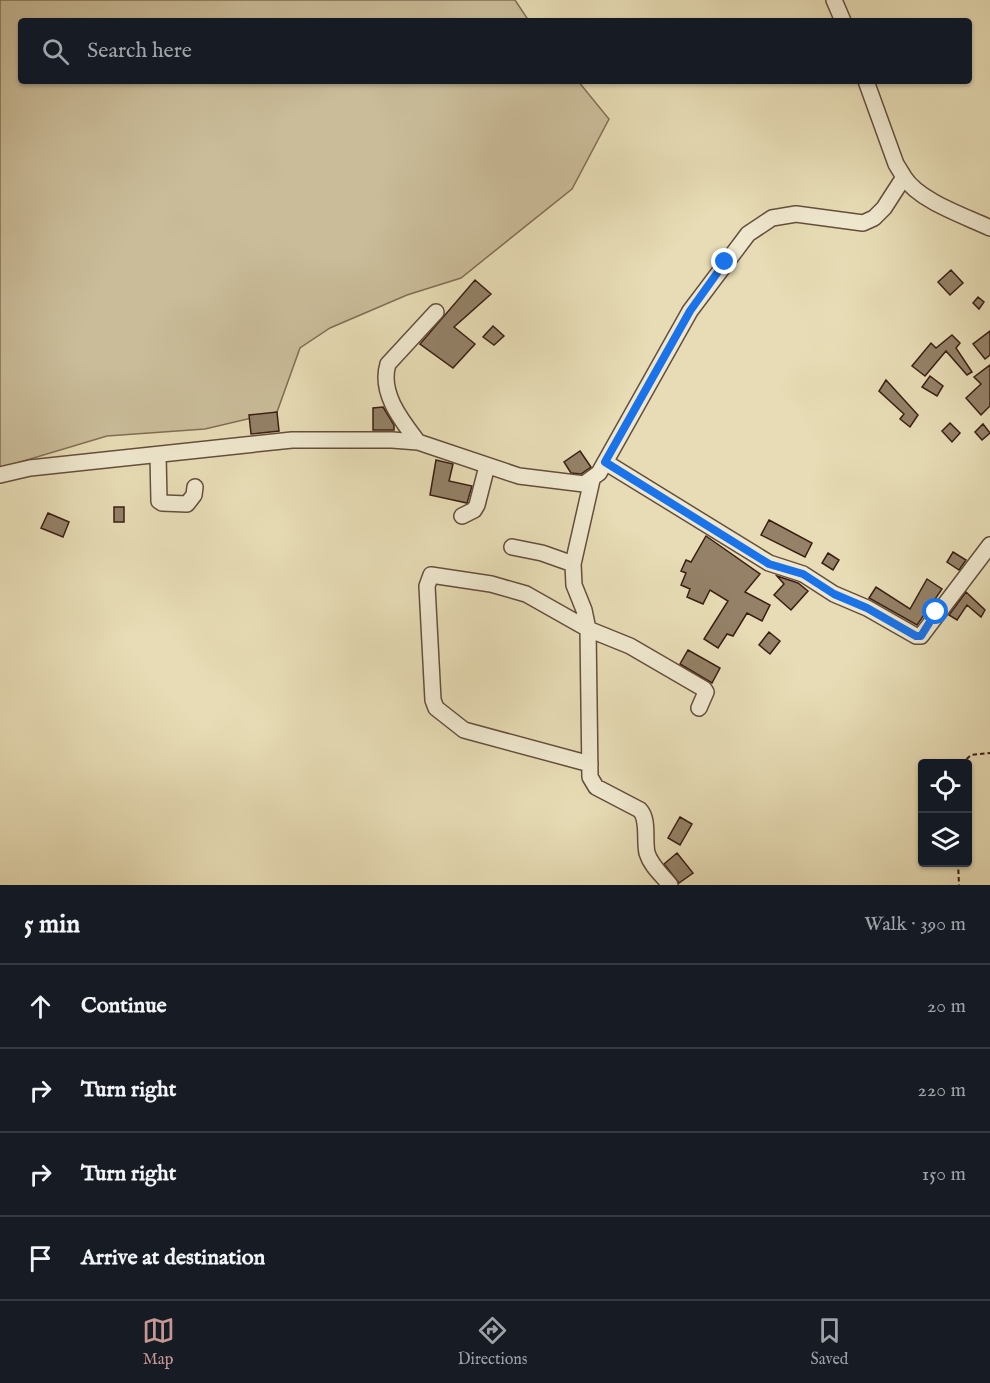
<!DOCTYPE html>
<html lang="en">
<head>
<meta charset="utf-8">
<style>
	:root { --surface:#171b24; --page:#242831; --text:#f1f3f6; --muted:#9ea1a6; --line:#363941; --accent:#c59692 }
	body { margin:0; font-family:"IM FELL English",serif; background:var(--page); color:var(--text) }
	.controls { position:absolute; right:18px; bottom:18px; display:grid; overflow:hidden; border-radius:6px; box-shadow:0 2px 4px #0004 }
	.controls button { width:54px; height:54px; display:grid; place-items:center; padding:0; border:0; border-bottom:2px solid var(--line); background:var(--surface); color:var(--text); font:30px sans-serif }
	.stop { position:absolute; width:18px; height:18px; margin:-14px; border:4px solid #1a73e8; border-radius:50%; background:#fff }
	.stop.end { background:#1a73e8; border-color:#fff; box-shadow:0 2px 6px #0008 }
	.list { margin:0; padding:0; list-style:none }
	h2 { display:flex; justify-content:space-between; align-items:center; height:78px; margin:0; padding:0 24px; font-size:26px }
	h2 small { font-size:20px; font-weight:400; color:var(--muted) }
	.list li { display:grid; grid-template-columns:39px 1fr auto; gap:18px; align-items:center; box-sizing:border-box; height:84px; padding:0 24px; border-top:2px solid var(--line) }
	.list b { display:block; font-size:22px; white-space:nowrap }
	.list em { font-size:20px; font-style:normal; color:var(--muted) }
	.icon { flex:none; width:33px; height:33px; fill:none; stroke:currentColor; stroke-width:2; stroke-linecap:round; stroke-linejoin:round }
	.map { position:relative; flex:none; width:990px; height:885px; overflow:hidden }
	.search { position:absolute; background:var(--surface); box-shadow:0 2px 4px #0004; left:18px; right:18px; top:18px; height:66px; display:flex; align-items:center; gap:15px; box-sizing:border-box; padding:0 21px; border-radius:6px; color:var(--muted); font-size:22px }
	.sheet { height:414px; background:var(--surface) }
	nav { display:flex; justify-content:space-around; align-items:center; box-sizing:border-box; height:84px; border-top:2px solid var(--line); background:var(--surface); font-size:16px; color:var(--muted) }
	nav a { display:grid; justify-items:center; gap:3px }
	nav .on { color:var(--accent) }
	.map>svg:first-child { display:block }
	.green { fill:#cabc99; stroke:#826d56; stroke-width:1.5 }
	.building { fill:#948167; stroke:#3a1e13; stroke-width:1.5 }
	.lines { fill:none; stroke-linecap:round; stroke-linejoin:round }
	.minor-casing { stroke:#654e3c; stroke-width:18 }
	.path { stroke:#3a1e13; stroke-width:2; stroke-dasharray:4.5 3; stroke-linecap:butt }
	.minor { stroke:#efe8cf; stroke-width:15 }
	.route { stroke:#1a73e8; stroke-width:8 }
</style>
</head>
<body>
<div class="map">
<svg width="990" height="885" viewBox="0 0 990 885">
	<rect width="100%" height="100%" fill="#e7dcb5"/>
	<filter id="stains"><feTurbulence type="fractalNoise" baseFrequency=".00333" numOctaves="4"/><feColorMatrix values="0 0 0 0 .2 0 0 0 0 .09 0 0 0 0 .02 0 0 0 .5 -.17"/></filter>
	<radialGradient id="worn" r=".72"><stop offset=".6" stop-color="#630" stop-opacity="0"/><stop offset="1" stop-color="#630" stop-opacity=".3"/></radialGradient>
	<path class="green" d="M0,0h515l14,21h-508v60h557l31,38 -37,70 -111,89 -54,17 -77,33 -30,20 -23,64 -72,17 -98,7 -107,32z"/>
	<path class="building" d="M951,270l12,13 -13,12 -12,-13z
		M475,280l16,14 -37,33 21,17 -22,24 -33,-24z
		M978,297l6,5 -5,7 -6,-6z
		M493,326l11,10 -10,9 -11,-8z
		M990,331v24l-5,4 -12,-15z
		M952,335l8,8 -4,5 16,24 -5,3 -21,-24 -21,25 -13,-10 19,-23 5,5z
		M990,365v41l-9,9 -15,-17 15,-14 -7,-7z
		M930,376l13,10 -6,10 -15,-9z
		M886,380l32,35 -8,12 -10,-8 4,-5 -25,-23z
		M383,407l11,18v5h-21v-22z
		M277,412l2,19 -28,3 -2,-19z
		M950,423l10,10 -8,9 -10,-11z
		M983,424l7,9 -8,7 -7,-8z
		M580,451l11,16 -10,7 -10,-1 -7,-11z
		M436,460l17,4 -4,17 23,5 -5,17 -37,-8z
		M114,507h10v15h-10z
		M48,513l21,9 -6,15 -22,-9z
		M769,520l43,23 -7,14 -44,-22z
		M706,536l54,38 -15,18 25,13 -8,16 -15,-8 -14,23 -6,-2 -9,14 -14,-9 24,-38 -18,-11 -7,14 -16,-7 3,-8 -9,-4 5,-12 -5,-2 5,-11 5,2z
		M953,552l13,8 -7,10 -12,-8z
		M828,553l11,7 -6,10 -11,-7z
		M777,576l21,7 10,8 -17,19 -17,-15 10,-11z
		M927,579l15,10 -25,36 -48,-27 7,-11 34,22z
		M966,592l19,18 -4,7 -14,-12 -10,15 -8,-5z
		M769,632l11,9 -10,13 -11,-9z
		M688,650l32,18 -8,15 -32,-19z
		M680,817l12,7 -12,21 -12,-7z
		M677,853l16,20 -14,10 -15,-19z"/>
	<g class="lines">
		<defs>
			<path id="minor" d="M834,0l9,21
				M904,177c15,24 61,39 86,51
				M418,442c-16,-21 -39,-49 -30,-78l48,-52
				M158,455l1,46 3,2 25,1 7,-9 1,-8
				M605,462l164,101 34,11 31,20 33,14 49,28h5l69,-91
				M0,475l30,-7 262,-28h100l26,2 101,34 65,8 15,-11 91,-162 58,-77 24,-16 24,-4 67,9 11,-5 10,-10 20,-31 -8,-13 -30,-83
				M592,480l-19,84 1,21 10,25 4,19 2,148 6,10 44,23c9,10 4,29 7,43 4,13 15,22 23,32
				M462,516l12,-6 3,-5 10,-39
				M512,547l30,6 31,11
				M590,764l-126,-34 -28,-22 -3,-8 -6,-114 4,-11 60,9 35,10 62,35 42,17 74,43 2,3 -7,16"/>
		</defs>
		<use href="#minor" class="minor-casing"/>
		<path class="path" d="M961,764l10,-9 19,-2
			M958,862l1,23"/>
		<use href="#minor" class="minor"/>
	</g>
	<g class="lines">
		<path class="route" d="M725,262l-35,49 -85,151 164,102 34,10 31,20 33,14 49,28h5l15,-24"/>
	</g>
	<rect width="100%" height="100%" filter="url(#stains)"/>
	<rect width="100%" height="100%" fill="url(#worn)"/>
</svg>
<div class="controls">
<button><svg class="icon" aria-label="locate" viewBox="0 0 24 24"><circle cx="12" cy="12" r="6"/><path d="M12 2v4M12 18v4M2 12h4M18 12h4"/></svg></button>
<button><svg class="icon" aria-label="layers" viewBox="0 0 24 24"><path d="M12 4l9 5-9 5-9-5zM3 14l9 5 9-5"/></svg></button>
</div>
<div class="stop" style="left:936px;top:612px"></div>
<div class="stop end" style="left:725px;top:262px"></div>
<div class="search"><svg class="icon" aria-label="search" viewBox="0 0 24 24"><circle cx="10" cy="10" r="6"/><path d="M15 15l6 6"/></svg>Search here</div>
</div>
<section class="sheet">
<h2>5 min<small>Walk · 390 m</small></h2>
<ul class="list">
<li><svg class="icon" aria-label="ahead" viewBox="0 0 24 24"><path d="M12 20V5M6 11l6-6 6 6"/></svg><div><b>Continue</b></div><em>20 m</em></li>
<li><svg class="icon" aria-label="right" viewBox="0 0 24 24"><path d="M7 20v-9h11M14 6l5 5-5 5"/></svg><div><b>Turn right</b></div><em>220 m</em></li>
<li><svg class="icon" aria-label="right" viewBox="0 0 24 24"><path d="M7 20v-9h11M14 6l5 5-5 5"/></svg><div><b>Turn right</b></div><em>150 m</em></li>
<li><svg class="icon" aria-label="arrive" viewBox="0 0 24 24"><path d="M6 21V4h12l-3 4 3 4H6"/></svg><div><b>Arrive at destination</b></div></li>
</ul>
</section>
<nav>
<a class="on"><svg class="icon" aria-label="map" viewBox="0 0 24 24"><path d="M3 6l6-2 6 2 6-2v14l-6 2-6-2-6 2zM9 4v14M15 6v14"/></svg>Map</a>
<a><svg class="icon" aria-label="directions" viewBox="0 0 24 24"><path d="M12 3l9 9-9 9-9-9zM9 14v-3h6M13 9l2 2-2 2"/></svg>Directions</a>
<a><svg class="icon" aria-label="saved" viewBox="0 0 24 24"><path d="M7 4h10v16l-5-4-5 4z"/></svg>Saved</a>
</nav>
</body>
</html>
